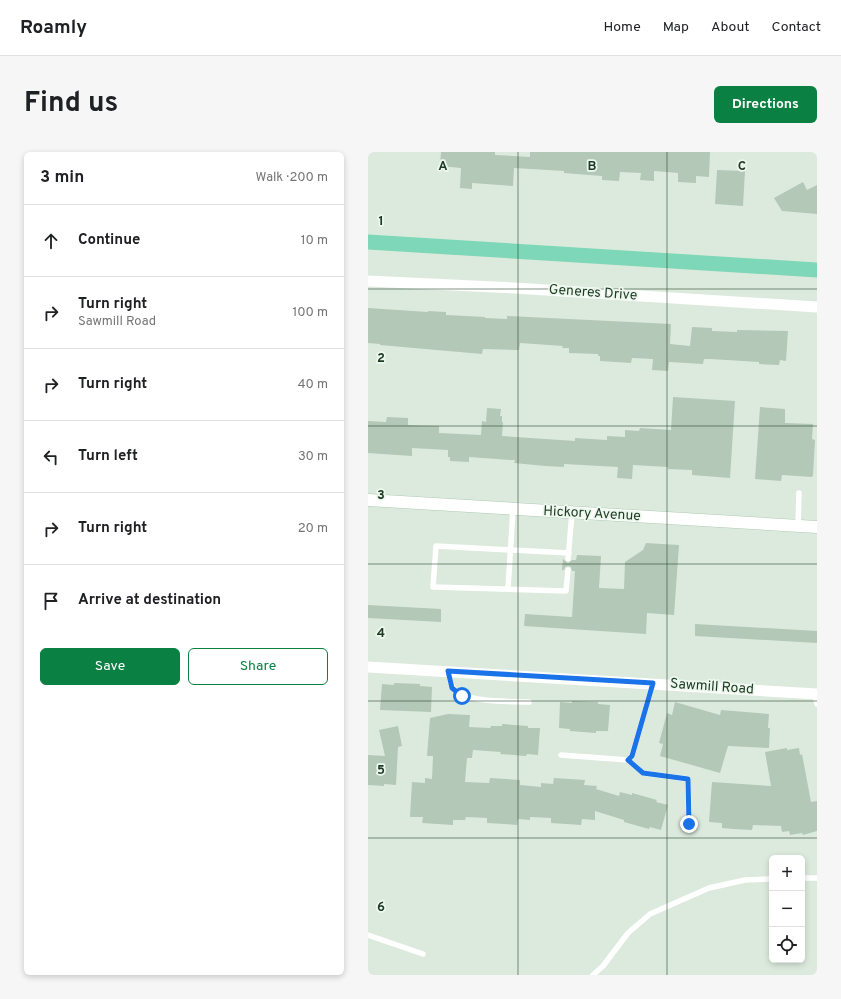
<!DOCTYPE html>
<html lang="en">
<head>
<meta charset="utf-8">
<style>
	:root { --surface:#fff; --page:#f6f6f6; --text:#202124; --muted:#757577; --line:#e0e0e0; --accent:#0b8043 }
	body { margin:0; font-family:Overpass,sans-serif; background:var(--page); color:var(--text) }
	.controls { position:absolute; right:12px; bottom:12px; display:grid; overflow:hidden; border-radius:6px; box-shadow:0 2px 6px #0003 }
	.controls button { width:36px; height:36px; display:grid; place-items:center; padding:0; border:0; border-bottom:1px solid var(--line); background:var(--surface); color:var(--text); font:20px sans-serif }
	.stop { position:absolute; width:12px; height:12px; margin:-9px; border:3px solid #1a73e8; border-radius:50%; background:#fff }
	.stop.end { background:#1a73e8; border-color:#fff; box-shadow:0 1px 4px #0008 }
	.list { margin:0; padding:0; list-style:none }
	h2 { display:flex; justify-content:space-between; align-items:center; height:52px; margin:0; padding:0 16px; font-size:17px }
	h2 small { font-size:13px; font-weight:400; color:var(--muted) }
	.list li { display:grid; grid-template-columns:26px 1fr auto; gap:12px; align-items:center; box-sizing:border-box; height:72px; padding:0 16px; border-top:1px solid var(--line) }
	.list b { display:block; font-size:15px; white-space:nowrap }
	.list p { margin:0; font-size:13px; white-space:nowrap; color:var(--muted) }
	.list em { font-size:13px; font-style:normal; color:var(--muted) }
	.actions { display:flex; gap:8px; padding:12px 16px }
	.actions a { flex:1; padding:9px 0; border:1px solid var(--accent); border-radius:6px; text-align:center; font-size:14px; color:var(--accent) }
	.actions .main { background:var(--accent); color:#fff }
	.icon { flex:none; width:22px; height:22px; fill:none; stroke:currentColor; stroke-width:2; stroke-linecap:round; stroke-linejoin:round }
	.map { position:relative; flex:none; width:449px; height:823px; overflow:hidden; border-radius:6px }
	header { display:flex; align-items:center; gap:24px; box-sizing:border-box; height:56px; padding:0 20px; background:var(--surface); border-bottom:1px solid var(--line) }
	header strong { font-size:19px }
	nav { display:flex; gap:22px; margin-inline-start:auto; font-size:14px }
	.intro { display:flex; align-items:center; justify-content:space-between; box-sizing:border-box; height:96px; padding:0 24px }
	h1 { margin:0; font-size:28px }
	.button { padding:10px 18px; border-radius:6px; background:var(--accent); color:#fff; font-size:14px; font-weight:700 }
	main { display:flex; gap:24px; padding:0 24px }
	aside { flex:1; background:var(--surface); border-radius:6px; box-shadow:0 2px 6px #0003 }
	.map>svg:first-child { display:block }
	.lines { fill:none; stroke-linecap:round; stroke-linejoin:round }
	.canal { stroke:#7dd7b8; stroke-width:15 }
	.building { fill:#b4c8b7 }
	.secondary-casing { stroke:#aecbb2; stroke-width:13 }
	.lane { stroke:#fff; stroke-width:5.5 }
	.street { stroke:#fff; stroke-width:11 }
	.secondary { stroke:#fff; stroke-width:12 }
	.route { stroke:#1a73e8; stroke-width:5 }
	.grid { fill:none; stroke:#1d3b24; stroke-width:1; stroke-opacity:0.55 }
	.labels { text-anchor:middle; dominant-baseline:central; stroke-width:3.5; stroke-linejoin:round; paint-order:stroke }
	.street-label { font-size:14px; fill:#1d3b24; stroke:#edf7ed }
	.grid-label { font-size:13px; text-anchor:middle; font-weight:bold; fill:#1d3b24; stroke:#edf7ed; stroke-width:3.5; stroke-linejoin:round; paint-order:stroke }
</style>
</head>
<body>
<header>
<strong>Roamly</strong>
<nav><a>Home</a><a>Map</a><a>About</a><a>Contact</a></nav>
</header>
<div class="intro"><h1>Find us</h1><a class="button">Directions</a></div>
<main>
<aside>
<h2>3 min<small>Walk · 200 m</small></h2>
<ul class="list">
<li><svg class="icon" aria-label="ahead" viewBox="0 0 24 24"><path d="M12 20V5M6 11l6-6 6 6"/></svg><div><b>Continue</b></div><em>10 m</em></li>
<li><svg class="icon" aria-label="right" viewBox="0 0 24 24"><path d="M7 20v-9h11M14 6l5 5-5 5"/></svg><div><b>Turn right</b><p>Sawmill Road</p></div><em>100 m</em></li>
<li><svg class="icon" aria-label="right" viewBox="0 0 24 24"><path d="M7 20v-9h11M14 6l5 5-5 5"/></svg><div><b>Turn right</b></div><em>40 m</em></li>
<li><svg class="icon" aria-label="left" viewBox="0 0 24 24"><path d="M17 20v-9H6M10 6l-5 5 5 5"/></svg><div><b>Turn left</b></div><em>30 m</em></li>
<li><svg class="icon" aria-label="right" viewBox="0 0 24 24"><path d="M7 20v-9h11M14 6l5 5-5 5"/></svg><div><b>Turn right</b></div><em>20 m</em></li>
<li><svg class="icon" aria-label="arrive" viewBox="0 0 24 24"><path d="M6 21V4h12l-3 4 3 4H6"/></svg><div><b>Arrive at destination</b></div></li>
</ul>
<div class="actions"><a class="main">Save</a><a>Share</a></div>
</aside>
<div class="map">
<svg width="449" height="823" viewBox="0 0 449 823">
	<rect width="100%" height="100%" fill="#dceadd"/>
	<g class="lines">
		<path class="canal" d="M0,90l449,28"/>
	</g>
	<path class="building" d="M73,0h54v3l35,2v-5h180l-1,25 -13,-1v7l-18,-1v-9l-24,-2v10l-14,-1 1,-7 -21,-1 -1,9 -17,-1v-4l-38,-3v-2l-50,-3 -1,18 -41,-3v6l-12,-1 1,-20 -21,-2z
		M349,18l28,1 -2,35 -28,-2z
		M435,30l4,8 10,-5v29l-35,-3 -8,-13z
		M0,156l60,4v-1l18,1v3l39,2v1l22,1v-3l164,8 -1,20 20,2 2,-19 20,1v3l25,1v-2l51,1 -2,30 -6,-1 -1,5 -20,-1v-2l-49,-3h-6l-1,5 -34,-2 -1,9 -16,-1 1,-11 -21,-1 -1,5 -31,-2v-5h-2v-2l-29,-1v-5h-7l1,-2 -43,-3 -1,7 -36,-1 -1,5 -102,-9v-1l-12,-1z
		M305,245l62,4 -5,77 -38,-3v-5l-24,-1v-2l-35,-2 -1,14 -15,-1 1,-11 -54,-3v3l-19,-1 -31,-3 1,-3h-4l-42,-3v5l-19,-1v-4h-2v-7l-36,-2v8l-44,-3v-32l18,1 1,-5 21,1v7l31,1v7l42,2 1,-14 4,1 1,-14 14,1 -1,7h2v6h1l-1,14 73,5v-3l32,2v-4l18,1v-7l14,1 1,-3 31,2z
		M392,255l25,2v14l28,1 -1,15 3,1 -2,35 -1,2 -30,-2 -1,6 -26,-2z
		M278,391l33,2 -5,70 -27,-2 -1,21 -122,-8 1,-12 47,3 3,-46h-3l-1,-4 -3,-1 -3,1 -1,3h-2l1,-11 5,4 4,-3h4l1,-5 24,1 -2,32 25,1 1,-27 18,-12z
		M0,453l73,4v13l-73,-4z
		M327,472l122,7v12l-122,-7z
		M26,531l26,1v2l12,1 -1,25 -51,-2 2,-26 12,1z
		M204,549l26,1v2l12,1 -2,26h-12v2l-26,-2v-2l-11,-1 1,-26 12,1z
		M307,550l45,13 1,-5 48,4 -1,14h2l-1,20 -41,-2 -8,27 -60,-17 3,-12 -4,-1 8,-30 5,2z
		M80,562l22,1 -1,12 21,1 1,-2h11v-2l26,2v2h12l-2,27 -11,-1 -1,2 -26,-2 1,-2 -28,-2 -1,8h-5l-2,24 24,1 1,-5 30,2v5l21,2v-4l12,1 1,-6 31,2 -1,5 13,1 -1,3 23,7 1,-4 12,3v-2l25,7 -1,2 12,3 -7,25 -11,-3 -1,2 -25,-7v-2l-29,-9v9l-13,-1 -1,6 -30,-2v-5l-21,-1v3l-12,-1 -1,6 -12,-1 -18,-1v-5l-21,-1 -1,3h-12v5l-31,-2 1,-6h-13l2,-35 13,1v-5l7,1 1,-23h-6l3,-38z
		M30,574l4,20 -4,1 -2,38 -12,-1v2l-16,-1v-30l17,1 -6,-26z
		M419,596v2l12,-2 1,7 2,-1 9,48 6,-1v30l-14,4 -1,-2 -12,2 -1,-4 -7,1 -1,-6 -28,-1 -1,5 -19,-1 -11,-1v-5l-13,-1 3,-40 59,4 -6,-34z"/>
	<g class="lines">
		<defs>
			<path id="secondary" d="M0,348l449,27"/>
		</defs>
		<use href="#secondary" class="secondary-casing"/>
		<path class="lane" d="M430,374l1,-33
			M200,407l4,-46
			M200,418l-2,21 -133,-4 3,-41 133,7
			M140,437l5,-80
			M80,520c2,5 2,13 6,17 12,14 57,12 75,13
			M447,542l2,10
			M193,603l67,5 4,-4 21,-73
			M260,608l15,13 45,6 1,45
			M434,726h15
			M0,783l55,19
			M225,823l10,-9 25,-33 22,-19 59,-26 36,-8 27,-1"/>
		<path class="street" d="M0,129l146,7 303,19
			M0,515l449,27"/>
		<use href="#secondary" class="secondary"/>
	</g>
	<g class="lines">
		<path class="route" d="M94,544l-10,-8 -4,-17 205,12 -21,73 -4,4 15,13 45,6 1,45"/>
	</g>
	<path class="grid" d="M150,0v823M299,0v823M0,137h449M0,274h449M0,412h449M0,549h449M0,686h449"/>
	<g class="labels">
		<g class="street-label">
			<text transform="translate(225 141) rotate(4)">Generes Drive</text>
			<text transform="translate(224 362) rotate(3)">Hickory Avenue</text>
			<text transform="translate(344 535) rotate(4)">Sawmill Road</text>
		</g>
	</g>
	<g class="grid-label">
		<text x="75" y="18">A</text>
		<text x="224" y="18">B</text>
		<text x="374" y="18">C</text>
		<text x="13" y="73">1</text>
		<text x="13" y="210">2</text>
		<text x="13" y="347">3</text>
		<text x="13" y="485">4</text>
		<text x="13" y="622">5</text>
		<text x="13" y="759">6</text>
	</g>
</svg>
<div class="controls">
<button>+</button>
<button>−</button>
<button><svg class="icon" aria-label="locate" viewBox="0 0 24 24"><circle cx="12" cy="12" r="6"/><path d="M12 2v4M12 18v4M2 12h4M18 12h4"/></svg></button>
</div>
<div class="stop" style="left:94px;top:544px"></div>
<div class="stop end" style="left:321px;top:672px"></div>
</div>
</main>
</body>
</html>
